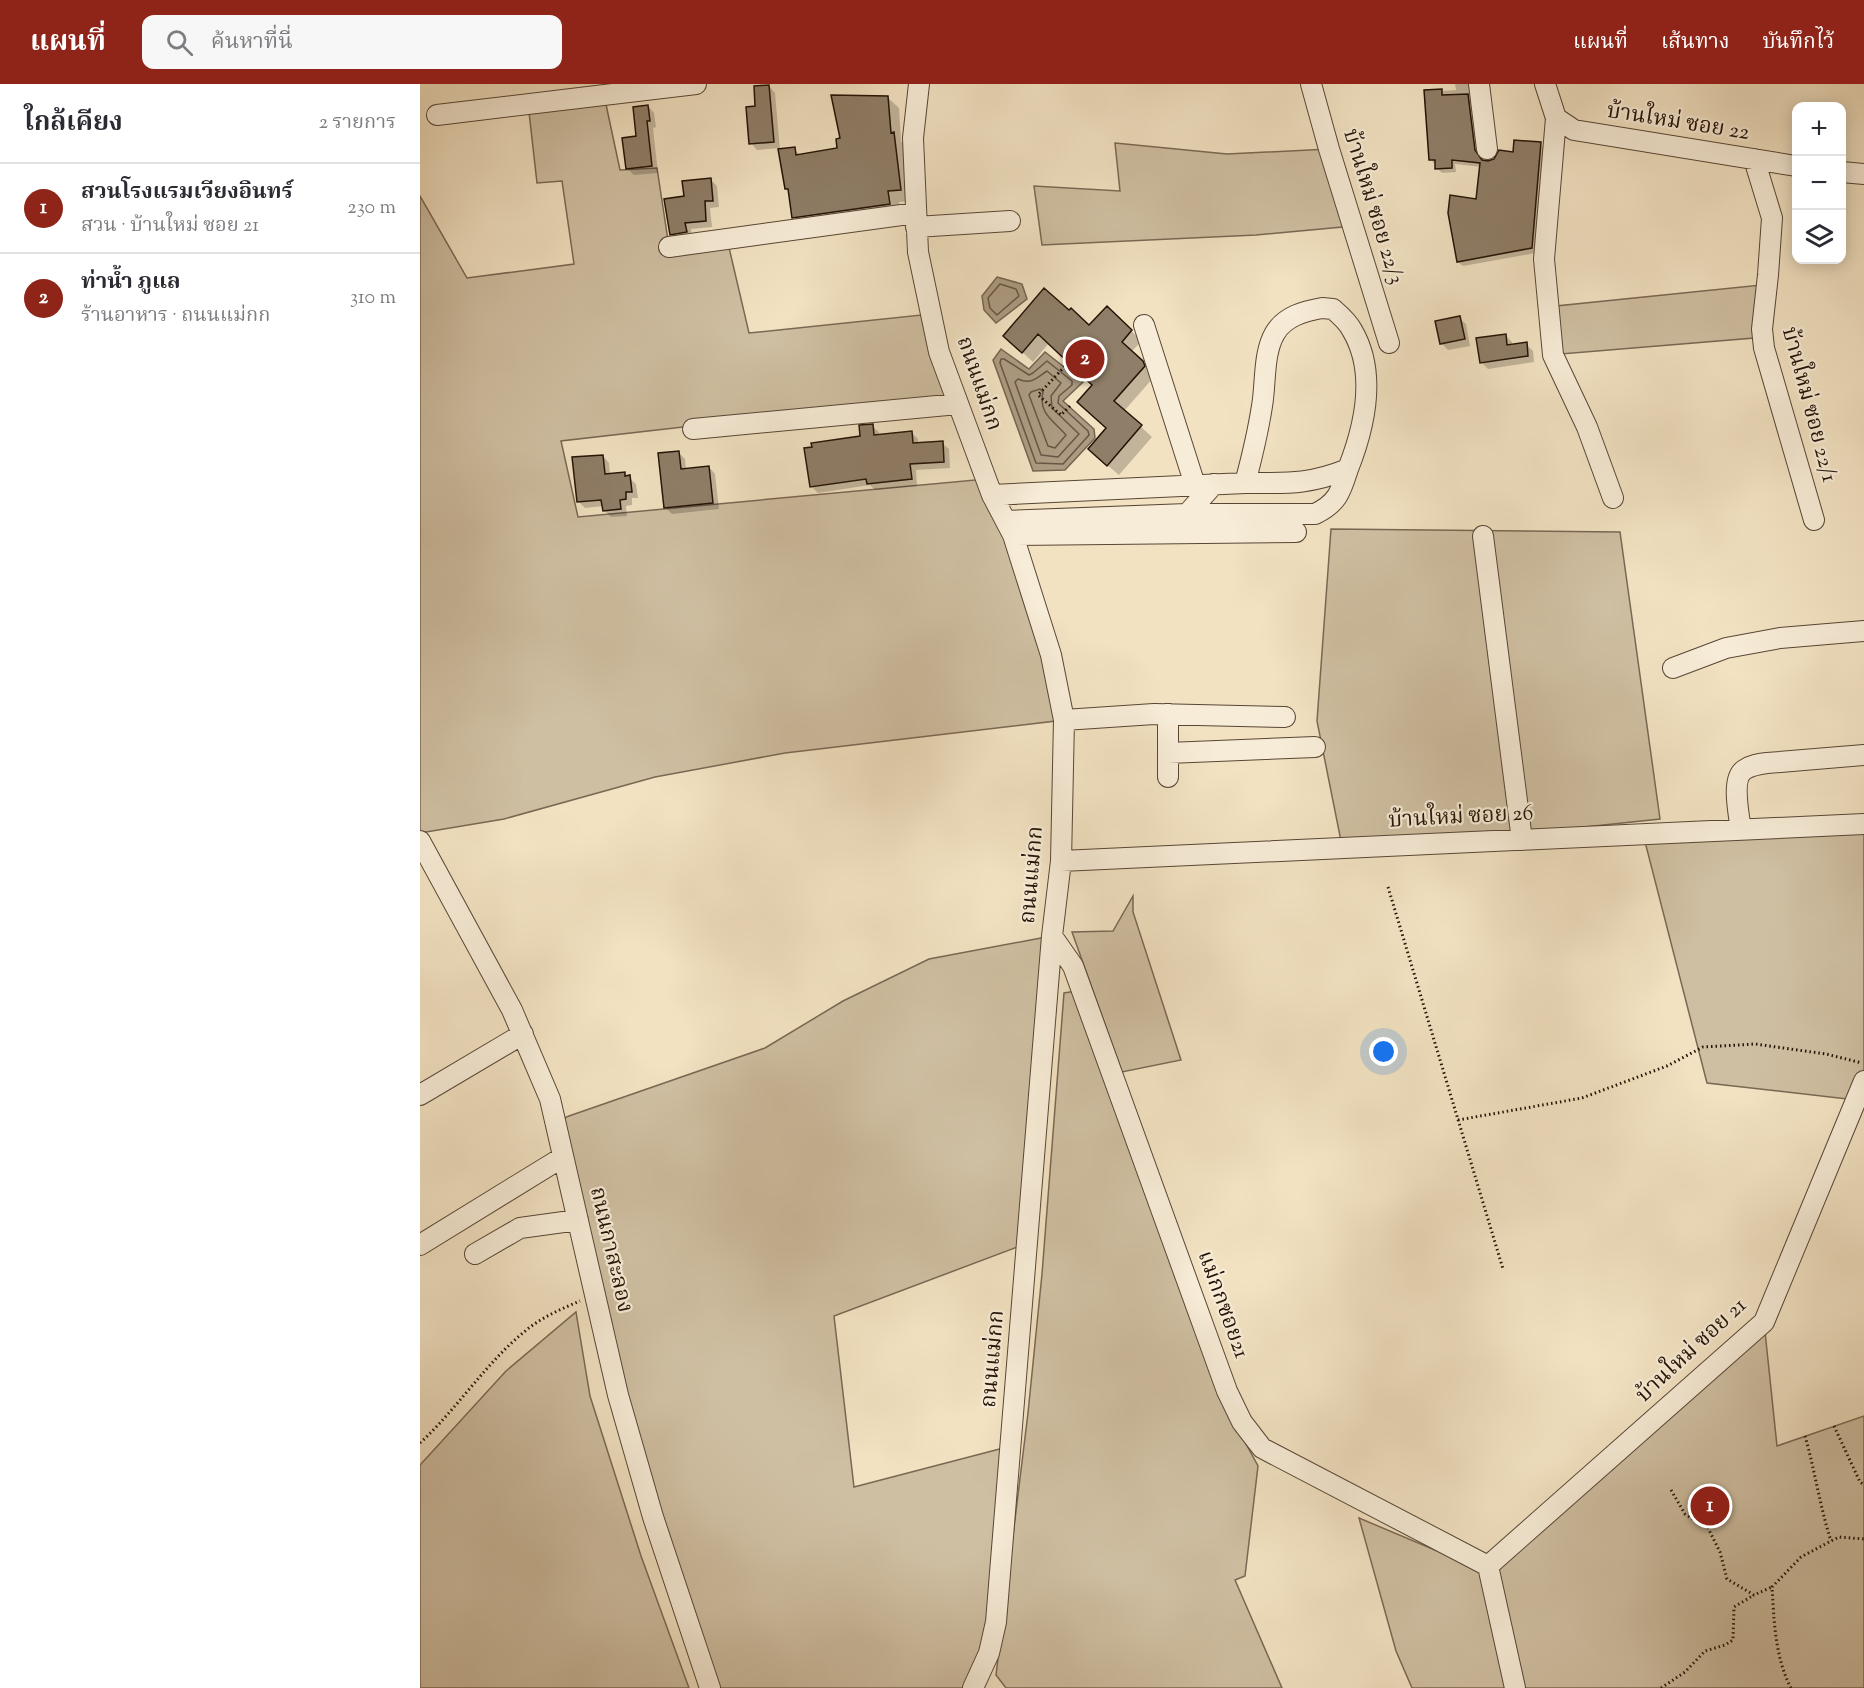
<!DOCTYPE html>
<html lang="th">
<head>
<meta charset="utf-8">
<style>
	:root { --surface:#fff; --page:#f7f7f7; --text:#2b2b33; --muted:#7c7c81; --line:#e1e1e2; --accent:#8f2418 }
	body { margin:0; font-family:"Sorts Mill Goudy","Noto Serif Thai",serif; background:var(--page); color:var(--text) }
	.controls { position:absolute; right:18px; top:18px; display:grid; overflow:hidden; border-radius:12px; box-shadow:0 3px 15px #0003 }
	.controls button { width:54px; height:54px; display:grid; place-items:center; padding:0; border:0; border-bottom:2px solid var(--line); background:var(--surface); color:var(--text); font:30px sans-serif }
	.you { position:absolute; left:964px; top:968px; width:21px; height:21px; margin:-15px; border:4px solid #fff; border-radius:50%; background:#1a73e8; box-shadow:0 0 0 9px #1a73e833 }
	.badge { display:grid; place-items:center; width:39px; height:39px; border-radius:50%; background:var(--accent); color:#fff; font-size:20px; font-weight:700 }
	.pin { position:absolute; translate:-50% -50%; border:3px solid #fff; box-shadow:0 2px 6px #0006 }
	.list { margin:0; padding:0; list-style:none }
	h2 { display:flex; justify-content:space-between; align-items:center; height:78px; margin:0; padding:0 24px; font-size:26px }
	h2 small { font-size:20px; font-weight:400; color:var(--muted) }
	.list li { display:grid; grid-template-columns:39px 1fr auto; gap:18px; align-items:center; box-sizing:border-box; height:90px; padding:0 24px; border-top:2px solid var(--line) }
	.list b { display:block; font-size:22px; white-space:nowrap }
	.list p { margin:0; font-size:20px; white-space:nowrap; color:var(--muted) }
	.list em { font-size:20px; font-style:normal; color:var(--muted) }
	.icon { flex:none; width:33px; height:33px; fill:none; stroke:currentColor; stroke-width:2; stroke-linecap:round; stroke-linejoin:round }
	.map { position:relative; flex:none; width:1444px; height:1604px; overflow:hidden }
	header { display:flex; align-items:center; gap:36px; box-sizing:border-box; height:84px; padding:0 30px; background:var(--accent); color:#fff }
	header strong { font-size:28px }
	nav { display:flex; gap:33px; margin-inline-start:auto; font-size:21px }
	.search { width:420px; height:54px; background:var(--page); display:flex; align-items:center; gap:15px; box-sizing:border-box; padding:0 21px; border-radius:12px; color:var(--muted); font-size:22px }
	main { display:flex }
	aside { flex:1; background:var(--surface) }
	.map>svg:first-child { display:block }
	.green { fill:#cfbfa2; stroke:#7a6854; stroke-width:1.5 }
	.water { fill:#ac9b82; stroke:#766450; stroke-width:1.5 }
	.shadow { fill:#0003 }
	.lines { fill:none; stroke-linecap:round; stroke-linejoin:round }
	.shore { stroke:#685644; stroke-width:1.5 }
	.building { fill:#8f7e68; stroke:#241206; stroke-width:1.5 }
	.minor-casing { stroke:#584635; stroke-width:22 }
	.path { stroke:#241206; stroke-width:3; stroke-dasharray:1.5 3; stroke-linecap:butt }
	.minor { stroke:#f7ecd7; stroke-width:20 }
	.labels { text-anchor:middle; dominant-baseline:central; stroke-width:4.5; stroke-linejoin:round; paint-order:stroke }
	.street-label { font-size:22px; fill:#241206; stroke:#f7ecd7 }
</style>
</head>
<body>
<header>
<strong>แผนที่</strong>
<div class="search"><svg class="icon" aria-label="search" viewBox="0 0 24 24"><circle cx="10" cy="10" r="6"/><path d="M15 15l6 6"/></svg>ค้นหาที่นี่</div>
<nav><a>แผนที่</a><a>เส้นทาง</a><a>บันทึกไว้</a></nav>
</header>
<main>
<aside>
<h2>ใกล้เคียง<small>2 รายการ</small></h2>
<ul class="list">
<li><span class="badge">1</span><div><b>สวนโรงแรมเวียงอินทร์</b><p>สวน · บ้านใหม่ ซอย 21</p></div><em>230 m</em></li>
<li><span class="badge">2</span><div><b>ท่าน้ำ ภูแล</b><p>ร้านอาหาร · ถนนแม่กก</p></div><em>310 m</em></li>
</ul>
</aside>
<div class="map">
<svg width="1444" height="1604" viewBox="0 0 1444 1604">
	<rect width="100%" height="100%" fill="#f2e2c2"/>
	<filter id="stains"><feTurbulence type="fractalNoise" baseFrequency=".00333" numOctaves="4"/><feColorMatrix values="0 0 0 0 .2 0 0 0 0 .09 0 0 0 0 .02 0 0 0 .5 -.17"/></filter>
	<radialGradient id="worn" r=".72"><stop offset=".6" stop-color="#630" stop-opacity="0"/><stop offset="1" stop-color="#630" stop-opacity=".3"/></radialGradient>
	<path class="green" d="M184,11l16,75 37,-2 12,79 58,-8 22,94 182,-19 24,82 -394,45 17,76 408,-38 78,241 -279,33 -130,24 -151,42 -84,14v-637l47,82 107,-14 -12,-83 -25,2 -8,-71z
		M695,59l112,11 102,-5 24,77 -97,9 -214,10 -8,-59 86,5z
		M1341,201l-7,53 -193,16 -5,-48z
		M911,445l289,3 40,287 -123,13 -196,9 -24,-120z
		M1444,740v257l-8,19 -149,-17 -64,-249z
		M713,812v16l48,148 -59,12 -50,-140 41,-1z
		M632,852l-24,307 -194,73 20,171 157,-41 -18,186 -28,56h-255l-57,-171 -98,-395 14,-6 196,-68 78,-47 86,-42z
		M656,907l169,451 13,24 -13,110 -10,4 47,108h-276l-10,-13 32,-262 14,-139 22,-281z
		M156,1228l14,84 51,160 48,132h-269v-223l86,-94z
		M1344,1238l13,124 87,-30v272h-349l-27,-122z
		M939,1434l121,51 26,119h-94l-16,-37z"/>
	<path class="water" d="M577,193l25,7 5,15 -31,24 -12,-13 -2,-14z
		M581,265l28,20 16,-17 38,30 -20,19 31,28 1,9 -30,32 -32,1 -40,-111z"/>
	<path class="shadow" d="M1035,0h17l-1,7 10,70 8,1 51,-18 5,5 -9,104 -73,13 -5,-4 19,-62 4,-33 -26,-3 1,8 -14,1 -5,-5 -6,-9 -6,-67 31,-2z
		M349,2l6,7 5,57 14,-1 7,7 37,-7 4,-9 45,-43 12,11 2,33 4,4 6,56 -12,1 1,13 -95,13 -11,-11 -4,-25 -3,-3 -7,-41 -23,2 -6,-7 6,-35z
		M228,22l6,7 2,14 -3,1 5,45 -24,2 -7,-7z
		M291,96l6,6 2,21 -9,1 2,19 -21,2 1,10 -14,2 -7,-7 14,-37z
		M687,224l35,33 -11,11 22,21 1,4 -30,34 28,26 -33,38 -19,-16 8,-30 -15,-44 -44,-42 -16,19 -28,-26 84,-9z
		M1039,234l7,6 4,22 -22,4 -7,-7z
		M1085,251l7,7v4l14,-2 7,7 1,11 -46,7 -7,-7z
		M452,342l7,6v4l32,-4 7,7v5l24,-1 7,6 1,19 -34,2 1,16 -42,4 -5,-5 -52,8 -7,-7z
		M258,368l7,7 1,11 23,-3 6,7 4,35 -47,5 -7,-7z
		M183,372l6,7 1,12 14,-1 12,10 2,14h-6v7l-6,1 1,10 -16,1 -7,-7v-4l-19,2 -7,-7z"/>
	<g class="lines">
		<path class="shore" d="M580,200l16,5 3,7 -22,19 -7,-7 -2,-10z
			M581,275h3l25,16 4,-2 14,-12 25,20v4l-13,11 -1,7 30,28 1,4 -26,29 -27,-1 -36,-100z
			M627,287l14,12 -10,13 1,12 27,26 -21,23 -17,-2 -26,-73 3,-3c14,6 18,-1 29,-8z
			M620,305l3,3c-5,21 10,28 23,43l-11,13 -7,-2 -19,-51 2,-3z"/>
	</g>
	<path class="building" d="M349,1l5,57 -25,2 -3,-37 9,-1 -1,-20z
		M1022,5v6l26,-1 7,56 7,10 6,1 6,-2 5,-9 14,2 1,-12 27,2 -9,106 -75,14 -9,-49 2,-18 26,4 4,-36 -28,-3v8l-17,1v-9h-6l-5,-70z
		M411,11l57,1 3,37 3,-1 7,58 -13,1 2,13 -98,14 -4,-29h-3l-7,-40 17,-2 1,8 41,-7 -1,-9 4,-1z
		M228,21l2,16h-3l5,45 -26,3 -4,-31 14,-2 -3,-29z
		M291,94l2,23h-8l1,20 -21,2 2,9 -17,3 -6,-36 20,-3 -2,-15z
		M624,204l25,22 2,-2 18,17 18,-19 25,24 -10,12 21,19 2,5 -31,35 28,24 -35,41 -19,-17 18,-21 -29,-26 15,-17 -54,-51 -16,19 -19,-17z
		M1040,232l5,23 -25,5 -5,-23z
		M1086,250l1,11 20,-3 1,14 -48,7 -4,-25z
		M453,340l1,11 38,-4 1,12 30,-2 1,21 -34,2 2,15 -45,5 -1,-5 -56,8 -6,-39 8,-1 -1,-4 49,-7 -1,-11z
		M259,367l2,18 28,-3 4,37 -49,5 -6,-55z
		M183,371l2,19 20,-2v4l5,-1 2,17h-6v7l-6,1 1,9 -18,2 -2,-11 -24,2 -5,-45z"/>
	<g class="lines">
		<defs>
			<path id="minor" d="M499,0l-6,54 5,114 21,100 53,143 21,40 38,120 13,65 -3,141 -9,75 -56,686 -7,31 -16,35
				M891,0l18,65 60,194
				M1059,0l8,65
				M1125,0l11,34 18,12 222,36
				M17,31l259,-31
				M1136,34l-12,141 9,96 34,72 26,71
				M1334,75l18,59 -4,57 -6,54 2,19 50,172
				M1422,88l22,2
				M496,143l94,-6
				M249,163l247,-34
				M902,224l11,1c7,6 15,13 19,21 25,42 13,96 -4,139 -40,16 -61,14 -103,14 7,-26 13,-51 17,-77 4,-22 1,-53 13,-73 10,-17 30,-22 47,-25z
				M724,241l51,160
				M273,345l265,-25
				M572,411l253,-12
				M767,430h128c23,-11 26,-23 33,-45
				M586,437l181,-7 27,-30
				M593,451l283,-3
				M1063,452l39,304
				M1253,584l53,-20 54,-10 84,-7
				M644,636l90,-6 131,3
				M748,669l147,-6
				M748,693v-63
				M1321,746c-2,-15 -10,-51 3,-60 7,-5 15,-6 23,-7l97,-8
				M0,757l92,169 38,89 68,296 35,122 57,171
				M641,777l803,-37
				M632,852l21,30 154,425 15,31 20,26 226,118
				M0,1011l103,-61
				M0,1161l143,-88
				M55,1170l45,-26 58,-8
				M1068,1482l276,-244 100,-241
				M1068,1482l27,122"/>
		</defs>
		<use href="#minor" class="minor-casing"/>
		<path class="path" d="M648,279l-30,32 23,20 11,-11
			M968,803l115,382
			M1038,1036l124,-22 85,-32 36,-19 52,-3 71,10 36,9
			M1414,1342l26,56 4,3
			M1385,1352c10,35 15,71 26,105
			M0,1359c37,-34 65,-79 104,-111 16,-14 37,-23 56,-31
			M1251,1406l14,24 23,14 12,24 7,27 27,16 18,-8
			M1241,1604l24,-16 20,-21 20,-6 8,-5 1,-33 20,-12
			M1371,1604c-16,-30 -17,-68 -19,-101l29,-30 30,-16 8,-4 25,2"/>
		<use href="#minor" class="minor"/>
	</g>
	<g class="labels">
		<g class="street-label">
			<text transform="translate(1258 39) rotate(9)">บ้านใหม่ ซอย 22</text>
			<text transform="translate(952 123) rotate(73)">บ้านใหม่ ซอย 22/3</text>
			<text transform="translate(558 300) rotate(71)">ถนนแม่กก</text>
			<text transform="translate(1388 321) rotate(75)">บ้านใหม่ ซอย 22/1</text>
			<text transform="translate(1041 734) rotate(-3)">บ้านใหม่ ซอย 26</text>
			<text transform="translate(613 791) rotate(-85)">ถนนแม่กก</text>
			<text transform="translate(190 1166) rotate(77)">ถนนกาสะลอง</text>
			<text transform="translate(802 1221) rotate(70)">แม่กกซอย21</text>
			<text transform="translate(1272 1267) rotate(-43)">บ้านใหม่ ซอย 21</text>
			<text transform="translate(574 1275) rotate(-85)">ถนนแม่กก</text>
		</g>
	</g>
	<rect width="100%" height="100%" filter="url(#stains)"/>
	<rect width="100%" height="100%" fill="url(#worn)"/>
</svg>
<div class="controls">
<button>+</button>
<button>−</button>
<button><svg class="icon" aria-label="layers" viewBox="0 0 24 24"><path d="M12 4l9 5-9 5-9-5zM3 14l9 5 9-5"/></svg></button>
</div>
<div class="you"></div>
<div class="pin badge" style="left:1290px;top:1422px">1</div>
<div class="pin badge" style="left:665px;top:275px">2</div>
</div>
</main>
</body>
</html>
